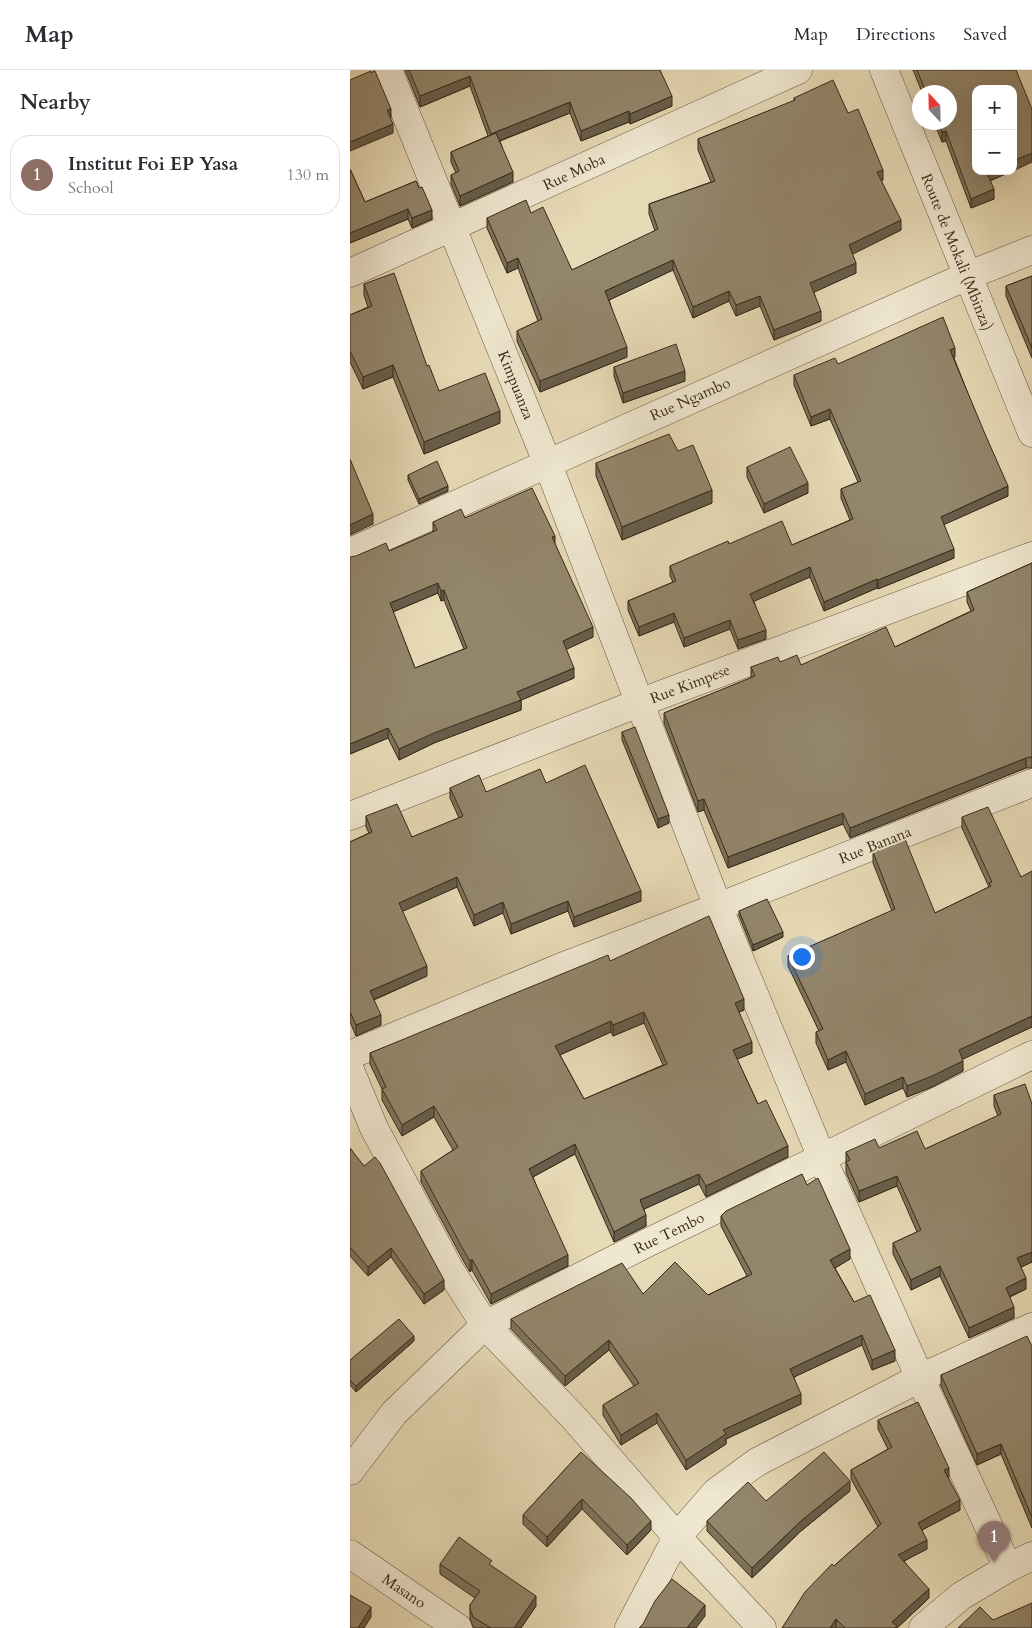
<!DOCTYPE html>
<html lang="en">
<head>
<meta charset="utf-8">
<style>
	:root { --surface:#fff; --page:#f2f2f3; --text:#2b2b33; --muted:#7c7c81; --line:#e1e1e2; --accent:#d93025 }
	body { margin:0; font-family:Cardo,serif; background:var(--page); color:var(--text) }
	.controls { position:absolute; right:15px; top:15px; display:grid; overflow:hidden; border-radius:10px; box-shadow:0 5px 20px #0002 }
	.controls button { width:45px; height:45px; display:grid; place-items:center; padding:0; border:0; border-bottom:1px solid var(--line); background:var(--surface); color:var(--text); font:25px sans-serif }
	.compass { position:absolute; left:562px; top:15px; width:45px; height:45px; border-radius:50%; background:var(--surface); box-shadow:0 5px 20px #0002; rotate:338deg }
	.you { position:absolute; left:451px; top:886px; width:18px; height:18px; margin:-12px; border:4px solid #fff; border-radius:50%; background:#1a73e8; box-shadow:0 0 0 8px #1a73e833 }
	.badge { display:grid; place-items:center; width:32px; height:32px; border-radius:50%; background:var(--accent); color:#fff; font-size:16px; font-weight:700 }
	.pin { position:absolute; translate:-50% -41px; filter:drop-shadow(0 1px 2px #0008) }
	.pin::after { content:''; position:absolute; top:26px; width:18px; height:15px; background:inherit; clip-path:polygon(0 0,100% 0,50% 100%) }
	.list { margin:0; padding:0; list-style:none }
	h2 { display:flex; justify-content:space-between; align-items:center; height:65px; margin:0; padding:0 20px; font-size:21px }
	h2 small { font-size:16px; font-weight:400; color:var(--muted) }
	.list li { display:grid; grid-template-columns:32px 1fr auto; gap:15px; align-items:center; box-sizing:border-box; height:80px; margin:0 10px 10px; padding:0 10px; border:1px solid var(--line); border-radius:20px }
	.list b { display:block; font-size:19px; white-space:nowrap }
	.list p { margin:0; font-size:16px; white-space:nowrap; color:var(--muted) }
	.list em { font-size:16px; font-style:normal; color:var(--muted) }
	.map { position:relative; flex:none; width:682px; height:1558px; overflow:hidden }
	header { display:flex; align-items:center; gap:30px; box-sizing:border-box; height:70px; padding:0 25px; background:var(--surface); border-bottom:1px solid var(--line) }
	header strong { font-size:24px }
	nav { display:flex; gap:28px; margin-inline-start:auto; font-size:18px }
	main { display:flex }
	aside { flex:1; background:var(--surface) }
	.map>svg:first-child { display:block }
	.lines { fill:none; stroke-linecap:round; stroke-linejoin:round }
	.minor-casing { stroke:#645641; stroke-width:29 }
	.tertiary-casing { stroke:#645641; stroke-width:29 }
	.minor { stroke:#efe7d0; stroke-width:28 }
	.tertiary { stroke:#efe7d0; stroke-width:28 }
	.wall { fill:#7e735c; stroke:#392a1a; fill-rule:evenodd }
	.shaded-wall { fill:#675e4b; stroke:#392a1a }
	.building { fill:#93866b; stroke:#392a1a; fill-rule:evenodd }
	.labels { text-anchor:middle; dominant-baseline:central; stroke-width:4; stroke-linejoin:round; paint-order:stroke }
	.street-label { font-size:15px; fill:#392a1a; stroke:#efe7d0 }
</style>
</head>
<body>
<header>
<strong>Map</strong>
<nav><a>Map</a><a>Directions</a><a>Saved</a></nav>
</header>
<main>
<aside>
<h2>Nearby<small></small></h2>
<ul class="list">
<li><span class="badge" style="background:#8d6e63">1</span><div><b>Institut Foi EP Yasa</b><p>School</p></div><em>130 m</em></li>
</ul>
</aside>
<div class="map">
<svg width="682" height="1558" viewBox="0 0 682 1558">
	<rect width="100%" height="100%" fill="#e7dab6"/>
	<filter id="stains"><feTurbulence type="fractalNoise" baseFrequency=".004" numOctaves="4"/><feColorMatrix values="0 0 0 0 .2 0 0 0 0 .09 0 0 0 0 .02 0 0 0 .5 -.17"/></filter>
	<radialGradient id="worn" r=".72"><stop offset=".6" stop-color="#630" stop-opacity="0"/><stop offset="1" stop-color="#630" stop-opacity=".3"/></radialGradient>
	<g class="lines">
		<defs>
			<path id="minor" d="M38,0l159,392 171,445 104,251 98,220 88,190
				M0,203l448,-203
				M0,482l617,-276 65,-26
				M0,746l289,-113 393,-147
				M0,985l214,-89 154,-59 314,-124
				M0,1000l24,58 76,142 35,55 90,94 102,118 85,91
				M0,1401l44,-58 91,-88 166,-84 381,-186
				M0,1484l108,74
				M279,1558l48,-91 39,-45 41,-30 163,-84 112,-51
				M573,1558l38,-32 47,-28 24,-12"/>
			<path id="tertiary" d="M534,0l148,363"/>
		</defs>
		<use href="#minor" class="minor-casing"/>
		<use href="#tertiary" class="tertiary-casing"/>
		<use href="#minor" class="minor"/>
		<use href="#tertiary" class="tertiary"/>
	</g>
	<path class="wall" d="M55,0h256h-1l12,36 -42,18 -1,-2 -48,19 -11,-28 -70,28 13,41 -53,24 -9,-22v-9l5,-2 -5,-11v-10l37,-16 -18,-50 -50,21z
		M563,0h103l-40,101h36l-22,10 4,18 -23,9 -25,-67 -4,1 -8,-20h16v-30h-28z
		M444,28l54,15 35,67h-2l20,50 -49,24 4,19 -42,19 7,29 -47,19 -14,-34 -24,10 -7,-15 -36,17 -20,-48 -64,30 18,57 -87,35 -23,-51v-10l21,-10 -20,-53 -11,5 -20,-45v-10l44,-5 41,57 83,-39 -6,-17v-10l62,-22 -13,-32v-11l96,-38z
		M0,99l15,33 51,-21 16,38 -20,9 -4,-9 -58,24z
		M682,206v82l-26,-62v-10z
		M14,214l63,82 12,25 61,32 -76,31 -31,-77 -30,12 -13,-27v-47l18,-8 -4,-12z
		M605,287l-1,1 54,138 -64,28 10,34 -76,31 -1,-1 -53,23 -14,-34 -56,24 12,38 -28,10 -8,-20 -46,18 -10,-25 -35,14 -11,-26v-9l45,-19 -3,-6v-10l59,-22 63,1 58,-25 -9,-22v-9l17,-7 -28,-63 -19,7 -17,-41v-10l44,-11z
		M264,297l71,14 -62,22 -9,-27z
		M328,381l34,52 -90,37 -26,-64v-13z
		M397,397l61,26 -44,20 -17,-36z
		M58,405l40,16 -29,13 -11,-24z
		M115,448l90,26 38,93 -27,12 8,29 -53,22v10l-87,33 -35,17 -11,-22 -38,16 39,-203 44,-19v-10zM88,523l3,8 3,-1 20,49 -49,19 -22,-56z
		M682,493v205h-6l-176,70 -7,-14 -115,44 -24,-58 -6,2 -34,-89v-10l87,-35v-11l29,-5 21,3 94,-18 76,-36 -4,-9v-10z
		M272,662l47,91 -11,5 -36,-88z
		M196,713l95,118 -67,26 -6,-16 -57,23 -8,-21 -29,13 -17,-39 -55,24 25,65 -53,24 7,25 -25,11 -6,-14v-180l19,-9 -3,-6v-11l46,21 47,-19 -9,-20v-10l36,4z
		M612,747l59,60 11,150 -70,32 1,12 -31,16 -25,10 -4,-9 -38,17 -19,-43 -18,8 -12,-27v-11l3,-1 -31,-65v-10l104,-45 -19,-48v-11l62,61 54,-26 -27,-59z
		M389,841l44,26 -30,14 -14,-35z
		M260,891l134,49 -5,2 13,41 -15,6 21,45 30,53 -82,40 -7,-13 -55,25 2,17 -32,16 -39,-88 -42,23 35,89 -77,38 -19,-34 -2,2 -6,-10 -43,-80v-11l32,-21 -19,-33 -32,19 -20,-36v-11l-12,-25v-11zM294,953l19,42 -79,34 -24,-44 51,-23 2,4z
		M644,1025l38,9v158l-11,5 5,22 -16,8 4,21 -45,20 -29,-62 -29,14 -18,-36v-11l24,-11 -20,-46 -38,16 -13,-29v-21l33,-4 46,1 73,-33 -4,-10z
		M0,1078l94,142 -20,14 -33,-47 -23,19 -18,-20z
		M457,1115l43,74 -15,9 19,34 41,59 -23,9 -10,-25 -68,32 7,27 -75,35v5l-40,26 -29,-47 -36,22 -18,-30v-10l31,-19 -25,-36 -44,36 -54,-57v-10l132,-25 65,1 39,-19 -26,-50v-10z
		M64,1271l-58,51 -6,-7v-25z
		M682,1277v181l-31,-74 -24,11 -36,-79v-11z
		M528,1350l71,57h-1l12,33 -38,20 5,19 -23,12 25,37 -32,30h-115l52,-62 44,-39 -27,-48v-9l37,-21 -10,-20z
		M231,1382l70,78 -24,25 -45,-46 -35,38 -24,-23v-9z
		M500,1421l-49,40 -49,47 -45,-47v-10l59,-20z
		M90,1494l52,2 44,40 -15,22h-46l-2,-1 -3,-8v-14l5,-7 -35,-24z"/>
	<path class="shaded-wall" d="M120,6v10l-50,21v-11z
		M322,26v10l-42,18v-10z
		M220,32v11l-79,31v-10z
		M41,39v9l-4,2v-10z
		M279,41v11l-48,19v-10z
		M43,54v9l-43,18v-9z
		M596,61v10l-4,1v-10z
		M682,83v9l-19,9v-10z
		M533,100v10l-6,2v-10z
		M640,101h22l-25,11v-9z
		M163,102v10l-53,24v-10z
		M644,119v10l-23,9v-9z
		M58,139v10l-58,24v-10z
		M82,140v9l-20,9v-10z
		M551,150v10l-52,26v-11z
		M168,188v10l-11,5v-10z
		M323,190v10l-68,32v-11z
		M506,193v10l-46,21v-11z
		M379,221v10l-36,17v-11z
		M410,226v10l-24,10v-11z
		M471,241v10l-47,19v-10z
		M277,277v10l-87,35v-11z
		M605,278v9l-5,2v-9z
		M43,295v12l-30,12v-12z
		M335,301v10l-62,22v-10z
		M480,339v10l-19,7v-9z
		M150,341v12l-76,31v-12z
		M458,413v10l-44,20v-9z
		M98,416v5l-29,13v-5z
		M658,416v10l-67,30v-9z
		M362,420v13l-90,37v-13z
		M23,444v10l-23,11v-10z
		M205,466v10l-3,-9z
		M604,479v9l-76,31v-9z
		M460,497v10l-60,26v-9z
		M527,509v9l-53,23v-9z
		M88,513v10l-48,20v-10z
		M94,520v10l-3,1v-10z
		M324,543v9l-35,14v-9z
		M380,550v9l-46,18v-9z
		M243,557v10l-30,14v-10z
		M416,560v9l-28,10v-9z
		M224,598v10l-55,23 2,-1v10l-87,33 -35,17v-11l118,-57z
		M38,658v10l-38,16v-10z
		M676,688v10l-176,70v-10z
		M354,729v11l-6,2v-11z
		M493,743v11l-115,44v-11z
		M319,745v8l-11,5v-9z
		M107,807v10l-58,26v-10z
		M291,821v10l-67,26v-10z
		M218,831v10l-57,23v-10z
		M153,832v11l-29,13v-11z
		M433,862v5l-30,14v-6z
		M77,896v10l-57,25v-10z
		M394,929v11l-9,4v-11z
		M294,942v11l-31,13v-11z
		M31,945v10l-25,11v-11z
		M682,946v11l-73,34v-11z
		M261,951v11l-56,25v-11z
		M402,972v11l-19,8v-11z
		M496,981v11l-18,8v-10z
		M613,991v10l-31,16 -25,10v-11z
		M553,1007v11l-38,17v-11z
		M84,1036v11l-32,19v-11z
		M225,1074v10l-46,25v-10z
		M438,1076v11l-82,40v-11z
		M349,1104v10l-59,27v-11z
		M547,1106v10l-38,16v-11z
		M296,1145v11l-32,16v-10z
		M41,1178v9l-23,19v-9z
		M500,1179v10l-20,12v-11z
		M682,1182v10l-15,7v-11z
		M218,1185v11l-77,38v-10z
		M122,1189v11l-2,2v-11z
		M590,1196v10l-29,14v-10z
		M676,1208v11l-20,9v-10z
		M94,1210v10l-20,14v-10z
		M664,1237v11l-45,20v-10z
		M512,1265v10l-72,34v-10z
		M64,1266v5l-58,51v-6z
		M259,1270v10l-44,36v-10z
		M545,1280v11l-23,9v-10z
		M451,1324v10l-75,35v5l-40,26v-10l37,-30z
		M307,1343v10l-36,22v-10z
		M651,1374v10l-24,11v-11z
		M599,1398v9l-5,2v-9z
		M500,1411v10l-49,40 -49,47v-10l49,-47z
		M232,1429v10l-35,38v-10z
		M610,1430v10l-42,22v-9z
		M301,1451v9l-24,25v-10z
		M577,1470v9l-29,15v-9z
		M579,1519v9l-32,30h-5v-6z
		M186,1526v10l-15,22h-7z
		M355,1535v11l-9,12h-9z
		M21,1537v10l-7,11h-6z
		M486,1549v9h-6z"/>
	<path class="building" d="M59,0h251l12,26 -42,18 -1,-3 -48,20 -11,-29 -79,32 -21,-58 -50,20z
		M567,0h99l16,39v44l-19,8v-72h-37v82h14l-3,2 7,16 -23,10 -25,-68 -4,1 -4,-10h12v-30h-24z
		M21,1v2l4,-2 16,38 -4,1 6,14 -43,18v-62z
		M483,10l15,33 10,-4 25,61 -6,2 24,48 -52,25 7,18 -46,20 11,28 -47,19 -14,-34 -24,9 -7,-14 -36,16 -20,-47 -68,31 22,56 -87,34 -23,-50 25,-12 -24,-61 -11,5 -20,-45 39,-18 5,13 12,-6 29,63 86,-41 -9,-25 66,-23 -17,-42 97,-39 -1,-2z
		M146,63l17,39 -53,24 -9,-21 8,-4 -8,-19z
		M0,99l15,33 51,-21 3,7 3,-1 10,23 -20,8 -4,-9 -58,24z
		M44,203l33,93 2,-1 10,26 46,-18 15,38 -76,31 -31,-77 -30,12 -13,-26v-36l22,-9 -8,-22z
		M682,206v72l-26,-62z
		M593,247l12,31 -5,2 35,84 23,52 -67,31 13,32 -76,31 -1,-1 -53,23 -14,-35 -60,27 16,36 -28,10 -8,-20 -46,18 -10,-25 -35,14 -11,-26 48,-20 -6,-15 58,-25 1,3 53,-23 10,24 61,-26 -12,-30 20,-8 -31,-72 -19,8 -17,-42 41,-17 3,6z
		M326,274l9,27 -62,22 -9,-26z
		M319,364l9,17 15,-6 19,45 -90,37 -26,-64z
		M440,377l18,36 -44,21 -17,-37z
		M0,389l23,55 -23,11z
		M87,391l11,25 -29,13 -11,-24z
		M182,418l23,48 -3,1 41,90 -30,14 11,27 -57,24 4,8 -87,33 -35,16 -11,-21 -38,16v-187l6,-1 30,-13 3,8 48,-21 -4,-8 28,-13 4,9zM88,513l3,8 3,-1 23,58 -52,20 -25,-65z
		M682,493v194l-6,1 -176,70 -7,-15 -115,44 -24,-58 -6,2 -34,-88 91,-37 -4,-9 27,-10 2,5 17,-7 4,10 85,-38 9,20 79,-37 -7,-18z
		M285,657l34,88 -11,4 -36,-87z
		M235,695l56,126 -67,26 -6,-16 -57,23 -8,-22 -29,13 -17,-38 -58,26 28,63 -57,25 11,24 -25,10 -6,-13v-170l22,-10 -6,-16 31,-12 15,33 51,-21 -13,-28 29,-13 7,17 54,-23 6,14z
		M638,737l33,70 11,-6v145l-73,34 4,11 -31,15 -25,10 -4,-9 -38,17 -19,-43 -18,9 -12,-28 7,-3 -35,-73 107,-47 -22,-57 32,-13 30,74 56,-27 -2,-3 3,-1 -30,-65z
		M417,829l16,33 -30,13 -14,-34z
		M359,846l35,83 -9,4 17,39 -19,8 25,54 8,-4 22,46 -82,40 -7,-12 -59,26 6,15 -32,17 -39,-88 -46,25 39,86 -77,39 -19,-35 -2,2 -6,-10 -43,-80 37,-24 -24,-41 -32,19 -20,-36 4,-2 -16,-34 238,-98 2,6zM294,942l23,52 -83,35 -29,-53 56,-25 2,4z
		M675,1014l7,20v148l-15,6 9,20 -20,10 8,19 -45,21 -29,-62 -29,14 -18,-37 28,-13 -24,-54 -38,15 -13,-29 4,-2 -4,-8 29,-13 4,9 38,-17 8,18 76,-35 -7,-19z
		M0,1078l14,18 11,-9 5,6 64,117 -20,14 -33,-46 -23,19 -18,-20z
		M452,1104l5,11 11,-7 32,71 -20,11 24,42 16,-7 25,55 -23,10 -10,-25 -72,34 11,25 -78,36 3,4 -40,26 -29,-47 -36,22 -18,-30 36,-22 -30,-43 -44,36 -54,-57 111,-56 21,31 32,-32 33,33 44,-21 -31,-58 5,-5z
		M49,1249l15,17 -58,50 -6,-6v-20z
		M677,1266l5,11v170l-31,-73 -24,10 -36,-79z
		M568,1332l31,66 -5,2 16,30 -42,23 9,17 -29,15 31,34 -37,33 5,4 -3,2h-49l-9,-9 -6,9h-48l23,-36 27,-28 2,2 47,-42 -30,-54 41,-23 -14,-27z
		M231,1382l50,46 20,23 -24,24 -45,-46 -35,38 -24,-22z
		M474,1382l26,29 -49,40 -49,47 -45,-47 41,-39 18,19z
		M109,1467l33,24 -3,3 47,32 -22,32h-23l-18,-11 -3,-8v-4l10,-14 -40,-27z
		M322,1509l33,26 -18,23h-48l4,-4 12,-23z
		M0,1525l21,12 -13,21h-8z
		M682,1533v25h-74l22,-21 13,13z"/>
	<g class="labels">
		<g class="street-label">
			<text transform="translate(224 102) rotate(-25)">Rue Moba</text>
			<text transform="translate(607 182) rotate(68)">Route de Mokali (Mbinza)</text>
			<text transform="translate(166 315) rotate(68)">Kimpuanza</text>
			<text transform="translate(340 329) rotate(-24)">Rue Ngambo</text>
			<text transform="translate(340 614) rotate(-21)">Rue Kimpese</text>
			<text transform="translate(525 775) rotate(-22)">Rue Banana</text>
			<text transform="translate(319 1163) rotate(-26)">Rue Tembo</text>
			<text transform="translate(54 1521) rotate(34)">Masano</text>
		</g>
	</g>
	<rect width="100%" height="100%" filter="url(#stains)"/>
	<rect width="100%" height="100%" fill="url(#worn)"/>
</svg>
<div class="controls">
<button>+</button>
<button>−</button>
</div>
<svg class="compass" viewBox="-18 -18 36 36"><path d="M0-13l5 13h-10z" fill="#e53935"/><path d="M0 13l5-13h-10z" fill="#7c7c81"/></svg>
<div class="you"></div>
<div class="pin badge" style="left:644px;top:1492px;background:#8d6e63">1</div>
</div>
</main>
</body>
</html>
